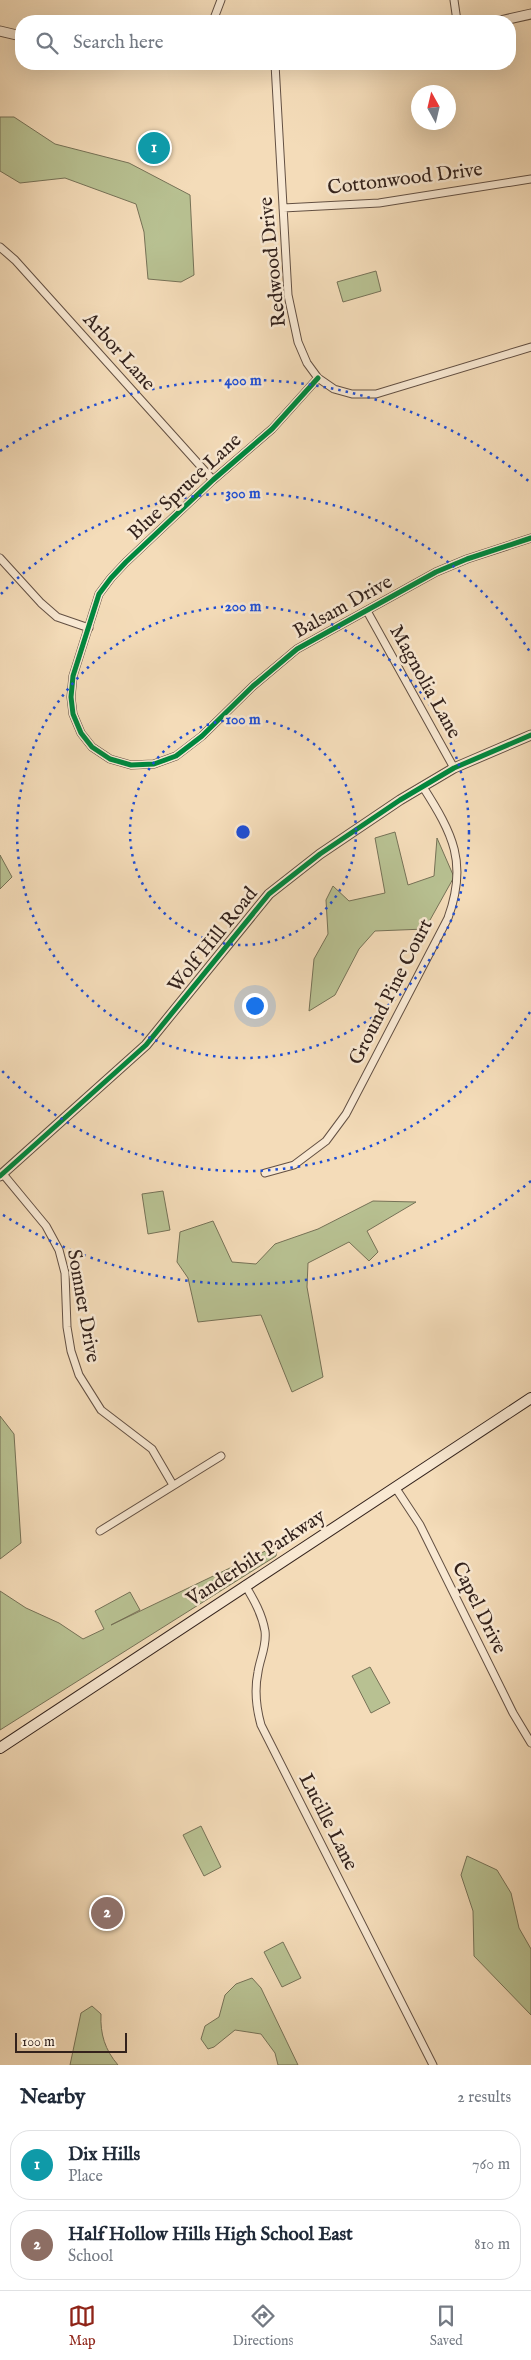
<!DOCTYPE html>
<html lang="en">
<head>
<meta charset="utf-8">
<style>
	:root { --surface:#fff; --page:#f2f2f3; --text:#1f2937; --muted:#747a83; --line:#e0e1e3; --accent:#8f2418 }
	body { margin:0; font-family:"IM FELL English",serif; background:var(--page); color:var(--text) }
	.compass { position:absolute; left:411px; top:85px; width:45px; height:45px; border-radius:50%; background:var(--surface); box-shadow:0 5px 20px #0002; rotate:352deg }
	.scale { position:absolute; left:15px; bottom:12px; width:112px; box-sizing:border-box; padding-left:5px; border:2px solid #33221c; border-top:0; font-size:14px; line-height:18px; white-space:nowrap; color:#33221c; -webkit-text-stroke:4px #f8e8d2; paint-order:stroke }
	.you { position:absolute; left:254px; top:1005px; width:18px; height:18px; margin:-12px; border:4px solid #fff; border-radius:50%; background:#1a73e8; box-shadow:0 0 0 8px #1a73e833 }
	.badge { display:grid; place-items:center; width:32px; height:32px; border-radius:50%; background:var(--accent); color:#fff; font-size:16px; font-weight:700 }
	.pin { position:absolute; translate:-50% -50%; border:2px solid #fff; box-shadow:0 1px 5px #0006 }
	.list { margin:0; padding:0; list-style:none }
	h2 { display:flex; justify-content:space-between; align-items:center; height:65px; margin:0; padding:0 20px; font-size:21px }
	h2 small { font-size:16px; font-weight:400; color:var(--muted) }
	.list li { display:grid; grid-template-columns:32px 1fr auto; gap:15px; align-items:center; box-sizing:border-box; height:70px; margin:0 10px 10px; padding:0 10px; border:1px solid var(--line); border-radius:20px }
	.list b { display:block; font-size:19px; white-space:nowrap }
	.list p { margin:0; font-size:16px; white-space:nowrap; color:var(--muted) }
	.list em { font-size:16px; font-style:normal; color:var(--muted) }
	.icon { flex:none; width:28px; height:28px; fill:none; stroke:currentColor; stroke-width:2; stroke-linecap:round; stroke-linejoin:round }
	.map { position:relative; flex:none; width:531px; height:2065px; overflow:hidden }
	.search { position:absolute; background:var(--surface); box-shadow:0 5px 20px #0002; left:15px; right:15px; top:15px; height:55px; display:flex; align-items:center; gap:12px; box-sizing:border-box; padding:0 18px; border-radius:20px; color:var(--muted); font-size:19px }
	.sheet { height:225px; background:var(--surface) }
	nav { display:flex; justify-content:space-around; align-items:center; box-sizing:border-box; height:70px; border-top:1px solid var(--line); background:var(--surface); font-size:14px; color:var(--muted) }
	nav a { display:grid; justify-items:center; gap:2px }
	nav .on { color:var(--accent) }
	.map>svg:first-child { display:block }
	.green { fill:#b8c192; stroke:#767257 }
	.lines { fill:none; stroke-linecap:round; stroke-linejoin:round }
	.minor-casing { stroke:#635043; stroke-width:9 }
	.tertiary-casing { stroke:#635043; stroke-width:11 }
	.secondary-casing { stroke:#33221c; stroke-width:12 }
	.minor { stroke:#f8e8d2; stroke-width:7 }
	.tertiary { stroke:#f8e8d2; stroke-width:9 }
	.secondary { stroke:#f8e8d2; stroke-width:10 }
	.cycleway-casing { stroke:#f8e8d2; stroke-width:8 }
	.cycleway { stroke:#00873e; stroke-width:5 }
	.ring { fill:none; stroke:#1d4ed8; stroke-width:2.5; stroke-dasharray:2.5 5 }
	.labels { text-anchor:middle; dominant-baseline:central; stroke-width:5; stroke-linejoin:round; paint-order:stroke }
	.street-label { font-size:20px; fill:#33221c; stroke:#f8e8d2 }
	.centre { fill:#1d4ed8; stroke:#f8e8d2; stroke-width:2.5 }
	.ring-label { font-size:15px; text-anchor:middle; font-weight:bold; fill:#1d4ed8; stroke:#f8e8d2; stroke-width:5; stroke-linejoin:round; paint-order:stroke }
</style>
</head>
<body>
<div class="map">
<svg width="531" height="2065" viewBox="0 0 531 2065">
	<rect width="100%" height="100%" fill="#f4dcb9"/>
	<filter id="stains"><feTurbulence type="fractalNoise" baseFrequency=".004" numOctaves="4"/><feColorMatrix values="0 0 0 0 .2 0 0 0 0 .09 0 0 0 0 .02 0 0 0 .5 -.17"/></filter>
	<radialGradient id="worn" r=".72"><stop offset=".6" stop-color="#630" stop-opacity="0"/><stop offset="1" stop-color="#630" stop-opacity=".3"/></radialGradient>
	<path class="green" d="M0,117h14l41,27 74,19 61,32 4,80 -13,7 -33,-3 -4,-47 -8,-28 -71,-26 -45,5 -20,-12z
		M376,271l5,20 -38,11 -6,-20z
		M395,832l13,53 26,-9 3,-38 17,39 -29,52 -50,2 -16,18 -24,46 -26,16 5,-52 14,-25 -2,-34 7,-14 16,15 36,-8 -10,-55z
		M0,855l12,22 -12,12z
		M163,1191l7,39 -22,4 -6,-40z
		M373,1201l43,1 -49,29 11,21 -9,9 -20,-19 -41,21 -1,24 16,90 -31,15 -31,-77 -63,7 -10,-44 -11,-16 3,-30 33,-11 19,41 24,2 19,-20 43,-15z
		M0,1416l14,18 7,109 -21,16z
		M278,1545l-2,11 -276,174v-139l26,17 33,15 24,16 21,-10 -9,-18 35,-19 10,18 -29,15z
		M370,1667l20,36 -19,10 -19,-37z
		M201,1826l20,41 -17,9 -21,-41z
		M467,1856l30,14 14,23 8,35 12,21v66l-57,-59 -1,-45 -12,-36z
		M283,1942l18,36 -19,9 -18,-35z
		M252,1978l9,10 37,77h-20l-3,-12 -14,-19 -26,-4 -21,17 -6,2 -7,-10 4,-13 14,-9 6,-22 11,-11z
		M92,2006l9,8c-1,20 4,36 17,51h-48l11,-52z"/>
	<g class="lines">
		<defs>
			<path id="minor" d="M454,0l3,21
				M213,21l8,-21
				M275,64l13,231 10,47 9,21 11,15 16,11 18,5h24l155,-47
				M283,208l96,-5 152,-24
				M0,247l15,13 198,220
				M318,378l-46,51 -59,51 -87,82 -15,16 -12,16 -26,82 -2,21 2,17 8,19 11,14 18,12 21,6 23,-1 22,-8 26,-20 51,-50 44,-37 139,-77 31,-13 64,-21
				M0,558l41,45 16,14 32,11
				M367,611l87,157
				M265,1173l29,-8 32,-24 20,-27 102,-196c20,-55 5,-84 -25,-131
				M3,1174l43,52 13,24 6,23 2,54 4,24 8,24 22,35 51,39 21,36
				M395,1487l25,38 93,188 18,30
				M100,1531l121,-75
				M245,1585c9,15 17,29 20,46 2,15 -5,27 -7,41 -4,19 -2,35 3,53l172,340"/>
			<path id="tertiary" d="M500,21l31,-7
				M0,31l21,5
				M0,1176l146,-131 123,-151 51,-40 80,-54 54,-32 77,-33"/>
			<path id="secondary" d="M0,1748l531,-350"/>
		</defs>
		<use href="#minor" class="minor-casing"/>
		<use href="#tertiary" class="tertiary-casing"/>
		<use href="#secondary" class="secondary-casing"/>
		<use href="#minor" class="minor"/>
		<use href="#tertiary" class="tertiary"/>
		<use href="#secondary" class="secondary"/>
		<defs>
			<path id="cycleway" d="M318,378l-46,51 -59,51 -87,82 -15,16 -12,16 -26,82 -2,21 2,17 8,19 11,14 18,12 21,6 23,-1 22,-8 26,-20 51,-50 44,-37 139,-77 31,-13 64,-21
				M0,1176l146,-131 123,-151 51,-40 80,-54 54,-32 77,-33"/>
		</defs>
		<use href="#cycleway" class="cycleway-casing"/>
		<use href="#cycleway" class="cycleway"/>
	</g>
	<g class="ring">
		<circle cx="243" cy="832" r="113"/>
		<circle cx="243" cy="832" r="226"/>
		<path d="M530 1012A339 339 0 0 1 1 1070M1 594A339 339 0 0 1 530 652"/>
		<path d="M531 1181A452 452 0 0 1 0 1213M0 451A452 452 0 0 1 531 483"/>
	</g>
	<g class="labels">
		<g class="street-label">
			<text transform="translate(405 179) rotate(-7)">Cottonwood Drive</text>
			<text transform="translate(273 262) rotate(-96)">Redwood Drive</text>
			<text transform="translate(119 352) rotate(48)">Arbor Lane</text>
			<text transform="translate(185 487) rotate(-43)">Blue Spruce Lane</text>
			<text transform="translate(343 607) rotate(-29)">Balsam Drive</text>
			<text transform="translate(425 682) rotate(61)">Magnolia Lane</text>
			<text transform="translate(213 940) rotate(-51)">Wolf Hill Road</text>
			<text transform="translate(391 992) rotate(-63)">Ground Pine Court</text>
			<text transform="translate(83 1306) rotate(80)">Somner Drive</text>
			<text transform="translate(256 1558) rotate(-33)">Vanderbilt Parkway</text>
			<text transform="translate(479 1608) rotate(64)">Capel Drive</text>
			<text transform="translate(328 1822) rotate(63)">Lucille Lane</text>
		</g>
	</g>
	<circle cx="243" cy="832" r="8" class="centre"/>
	<g class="ring-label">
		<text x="243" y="385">400 m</text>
		<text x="243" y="498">300 m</text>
		<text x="243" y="611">200 m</text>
		<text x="243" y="724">100 m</text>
	</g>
	<rect width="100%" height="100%" filter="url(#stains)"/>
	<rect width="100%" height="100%" fill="url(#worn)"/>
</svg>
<svg class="compass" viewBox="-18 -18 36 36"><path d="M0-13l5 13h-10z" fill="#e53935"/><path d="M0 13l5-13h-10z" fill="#747a83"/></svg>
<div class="scale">100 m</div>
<div class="you"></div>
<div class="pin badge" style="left:154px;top:148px;background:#0f9aa8">1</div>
<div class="pin badge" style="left:107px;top:1913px;background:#8d6e63">2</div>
<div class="search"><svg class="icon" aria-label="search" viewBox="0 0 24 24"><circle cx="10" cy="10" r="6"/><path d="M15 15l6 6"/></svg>Search here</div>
</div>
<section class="sheet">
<h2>Nearby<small>2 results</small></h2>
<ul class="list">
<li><span class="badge" style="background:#0f9aa8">1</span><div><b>Dix Hills</b><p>Place</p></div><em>760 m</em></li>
<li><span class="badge" style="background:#8d6e63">2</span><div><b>Half Hollow Hills High School East</b><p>School</p></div><em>810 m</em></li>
</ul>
</section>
<nav>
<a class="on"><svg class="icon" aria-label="map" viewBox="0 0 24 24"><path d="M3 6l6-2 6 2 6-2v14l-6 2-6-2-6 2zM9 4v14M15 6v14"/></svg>Map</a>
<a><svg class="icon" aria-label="directions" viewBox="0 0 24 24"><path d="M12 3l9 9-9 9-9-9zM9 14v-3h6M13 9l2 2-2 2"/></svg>Directions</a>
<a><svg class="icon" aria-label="saved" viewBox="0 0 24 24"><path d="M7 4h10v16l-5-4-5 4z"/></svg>Saved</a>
</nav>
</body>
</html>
